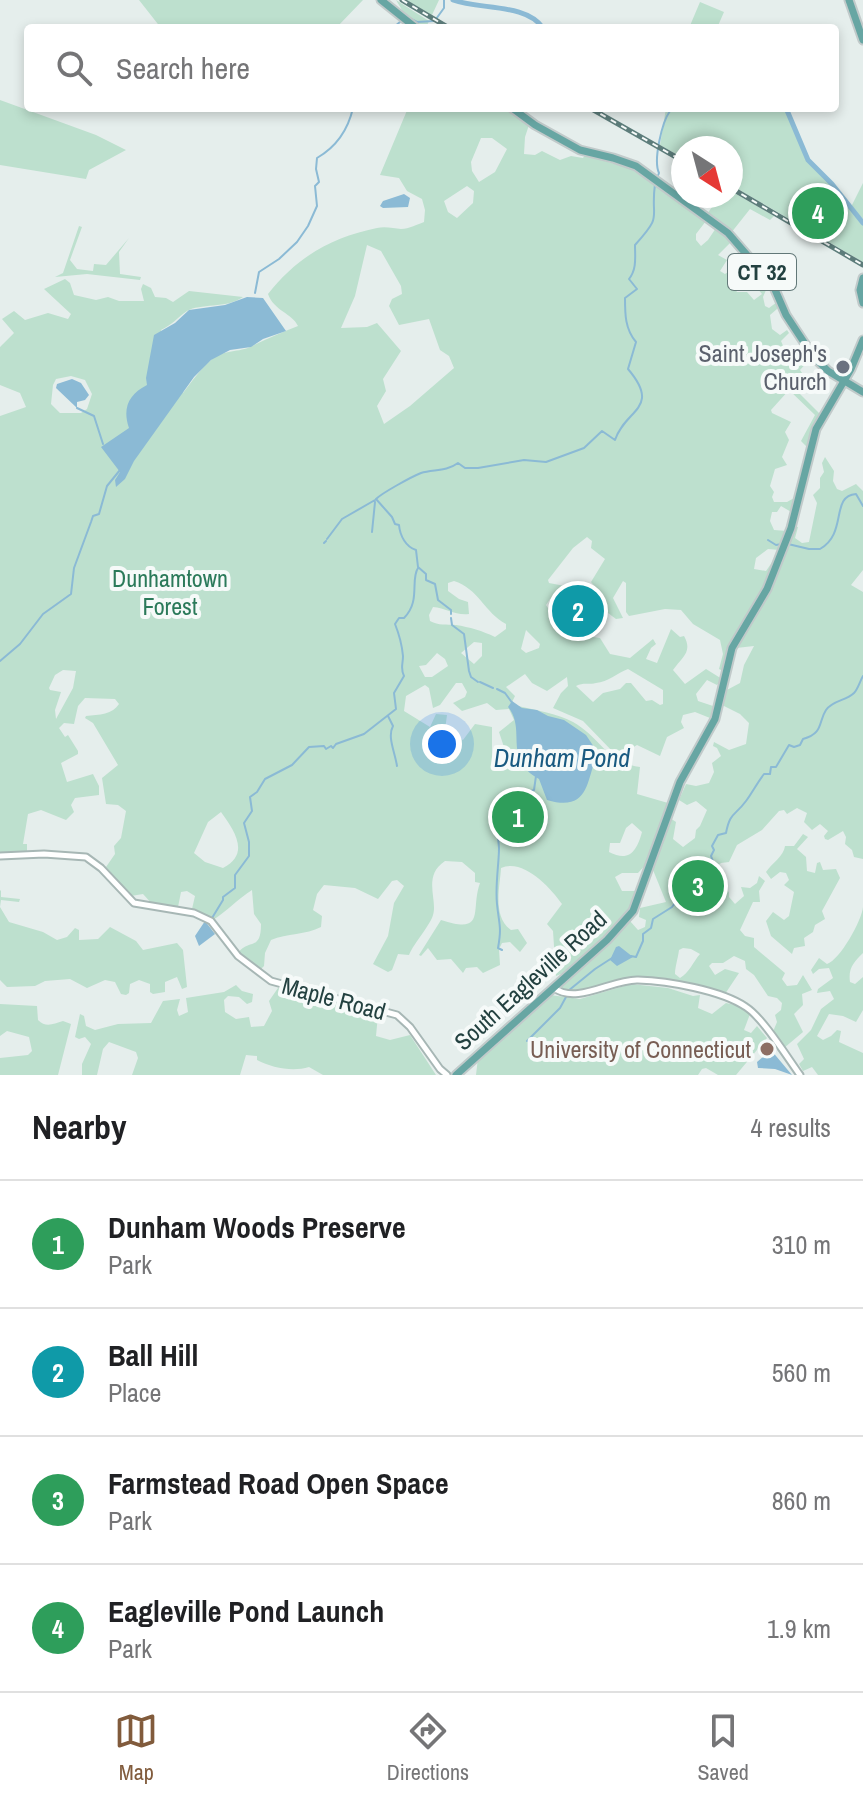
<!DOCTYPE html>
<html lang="en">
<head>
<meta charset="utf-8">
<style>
	:root { --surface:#fff; --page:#f2f2f2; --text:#202124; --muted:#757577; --line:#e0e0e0; --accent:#815b3c }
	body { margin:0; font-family:"Archivo Narrow",sans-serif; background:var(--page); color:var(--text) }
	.compass { position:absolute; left:671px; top:136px; width:72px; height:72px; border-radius:50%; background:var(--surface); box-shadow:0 4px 12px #0003; rotate:144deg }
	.you { position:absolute; left:442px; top:744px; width:28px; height:28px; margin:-20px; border:6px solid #fff; border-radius:50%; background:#1a73e8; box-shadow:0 0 0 12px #1a73e833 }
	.badge { display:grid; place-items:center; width:52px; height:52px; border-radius:50%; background:var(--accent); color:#fff; font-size:26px; font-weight:700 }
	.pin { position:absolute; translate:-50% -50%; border:4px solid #fff; box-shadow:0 2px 8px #0006 }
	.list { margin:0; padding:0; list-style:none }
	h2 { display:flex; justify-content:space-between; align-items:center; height:104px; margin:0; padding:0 32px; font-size:34px }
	h2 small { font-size:26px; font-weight:400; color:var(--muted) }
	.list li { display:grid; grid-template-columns:52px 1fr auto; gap:24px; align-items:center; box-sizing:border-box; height:128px; padding:0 32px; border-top:2px solid var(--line) }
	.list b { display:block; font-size:30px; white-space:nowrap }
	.list p { margin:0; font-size:26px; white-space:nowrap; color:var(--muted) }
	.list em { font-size:26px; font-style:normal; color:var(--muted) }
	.icon { flex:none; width:44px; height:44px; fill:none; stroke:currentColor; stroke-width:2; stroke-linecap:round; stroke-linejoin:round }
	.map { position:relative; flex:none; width:863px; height:1075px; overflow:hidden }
	.search { position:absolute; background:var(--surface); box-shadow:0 4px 12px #0003; left:24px; right:24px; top:24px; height:88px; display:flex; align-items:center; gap:20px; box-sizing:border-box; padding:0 28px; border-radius:8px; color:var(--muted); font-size:30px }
	.sheet { height:616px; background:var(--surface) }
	nav { display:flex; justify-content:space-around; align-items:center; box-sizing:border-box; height:112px; border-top:2px solid var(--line); background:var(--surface); font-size:22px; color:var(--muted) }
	nav a { display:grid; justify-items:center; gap:4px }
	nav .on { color:var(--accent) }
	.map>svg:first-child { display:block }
	.green { fill:#bde0ce; fill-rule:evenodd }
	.water { fill:#8bbad5 }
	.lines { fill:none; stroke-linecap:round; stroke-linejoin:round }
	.stream { stroke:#8bbad5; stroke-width:2 }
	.river { stroke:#8bbad5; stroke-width:5 }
	.minor-casing { stroke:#a7b7b5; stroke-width:9 }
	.major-casing { stroke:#c1caca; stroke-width:11 }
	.minor { stroke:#fff; stroke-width:5 }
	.major { stroke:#67a6a3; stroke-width:7 }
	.rail-casing { stroke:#5d7d7b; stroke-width:5 }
	.rail { stroke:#f6faf9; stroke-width:2; stroke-dasharray:6; stroke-linecap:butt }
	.worship-dot { fill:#6b7280; stroke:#f6faf9; stroke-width:3 }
	.education-dot { fill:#8d6e63; stroke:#f6faf9; stroke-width:3 }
	.labels { text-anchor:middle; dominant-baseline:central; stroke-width:8; stroke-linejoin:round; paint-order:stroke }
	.shield { fill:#f6faf9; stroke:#627878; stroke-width:2 }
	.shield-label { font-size:22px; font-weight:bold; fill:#234140 }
	.worship-label { font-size:24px; fill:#5b616d; stroke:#f6faf9; text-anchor:end }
	.park-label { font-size:24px; fill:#2b7a5a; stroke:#f6faf9 }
	.street-label { font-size:24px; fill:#234140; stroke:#f6faf9 }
	.education-label { font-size:24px; fill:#785e54; stroke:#f6faf9; text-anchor:end }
	.water-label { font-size:26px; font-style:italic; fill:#195a81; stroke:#f6faf9 }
</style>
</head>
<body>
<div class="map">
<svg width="863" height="1075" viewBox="0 0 863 1075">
	<rect width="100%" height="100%" fill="#e5eeec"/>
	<path class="green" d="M139,0h224l-27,28h-175z
		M396,0l33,21 -3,7h-6l-15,-13z
		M406,0h33l-7,15z
		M700,2l24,10 -7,16h-28z
		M0,100l96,35 30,15 -37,20 -3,9 -86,-14z
		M408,108h96l25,17 -4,12 -1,17 11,1 7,-4 18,9 11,-4 12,2 2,-3 46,14 75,52 -10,13v6l5,6 7,-6 8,-12 14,10 1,4 -13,13 9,5 -7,11 5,3 3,-2 15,-16 14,14 -5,4 -10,-7 -10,7 -2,7 7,11h10l7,8 8,-6 -5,-6 3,-3 6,5 -3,7 2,9 4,2 8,-6v7l-7,6 2,14 8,6 7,-5 2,3 -8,8 3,7 8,6 11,-4 7,9 -10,11 5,7 -13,9 28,28 -13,33 -6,-6 14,-26 -26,-25 -18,20 1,3 19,9 -6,10 4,8 -7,17 5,8 -12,4 -5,17 4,6 -2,5 2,5h13l9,-5 -3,16 -12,-7 -4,6h-5l-2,9 4,9 13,1 -7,19 -12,-1 -12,9 -2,11 12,2 9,-13h2l-54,113 -4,-2 4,-15 -3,-14 -27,-16 -12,-14 -16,-1 -36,7 -3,-4v-29l-3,-2 -10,17 10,20 -7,1 -20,-15 3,-13 -8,-9 14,-23 -14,-11 1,-7 -5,-4 -14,11 -25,32 1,3 21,4 4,5 -6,10 -18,-3 -4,6 4,6 23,-2 6,26 21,3 10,16 20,4 23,-19 3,5 -5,4 -5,11 11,4 14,-34 9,8 4,-1c9,16 -2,21 -11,34l12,14 21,-15 16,10 -5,6 -10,-5 -11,14 2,7 15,5 -3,12 -15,-6 -12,3 -2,7 3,6 -17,9 -7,19 -23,-11 -17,10 -6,-2 -31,-32 -30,-13 8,-15 7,-7 -1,-9 -20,14 -15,-8 -7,-9 -19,13 9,9 -3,6 6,4c17,4 41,8 55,16 27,15 34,41 67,45l-3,27 31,9 -20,59 -10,11h-16l-7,4 7,14h14l-11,28 -57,52 -12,5 -3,-45 -6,-7 15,-20c-12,-17 -39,-46 -61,-36 -1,18 -9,49 10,62l7,-1 9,14 -7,9 -10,-10 -8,1 -3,6 1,16 -17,8 -6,-6 -11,1 -3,5 -12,-14 -14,1 -9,-12 -7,8 -2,-1 22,-35c46,15 29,-10 39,-37l-5,-1v-9l-13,-11 -17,-1c-23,15 -7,39 -12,54 -2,9 -19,28 -24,40l-11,-1 -6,16 -4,2 -15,-8 15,-28 6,-33 10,-17 -7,-6 -5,1 -14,18 -23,-11 -31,-3 -7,9 -4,16 9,6 -1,11c-15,8 -34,6 -50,13l-6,13 -1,13 -4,4 -22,-17c11,-15 23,-1 23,-29l-7,-10 -2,-24c-14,9 -25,21 -39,30l-21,-11 3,-13 -8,-5 -6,1 -3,15 -25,-2 -10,-11 -12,2 -25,-29 9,-13 -1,-8 7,-8 5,-27 -8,-6 -12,-1 -4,-26 16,-13 -25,-42 -8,-5 1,-2c13,-1 27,-2 33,-12l-4,-5 -30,-1 -7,8 -4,18 -10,-1 -5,5 6,9 3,-2 10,16v3l-17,9 6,19 26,-8 6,12v9l-24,3 -4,7 3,7 -8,8 -25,-10 -13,4 -5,30h4v7l-27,3v-438l26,-9 -6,-14 -20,-8v-38l14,-14 -12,-14 12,-8 11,9 23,-7 20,6 3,-5 -27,-25 21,-10 5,4 4,12 22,5 12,-3 11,4h25l-3,-12 2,-5 8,4 4,9 11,1 7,4 16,-11 54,6c-17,12 -43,6 -56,14 -10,7 -14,13 -26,19l22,63c9,-11 16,-23 28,-33 13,-11 28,-7 41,-14 15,-7 30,-14 46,-20 -6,-13 -24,-15 -30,-32 29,-37 64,-57 109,-66 7,-2 17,0 24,1 8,0 17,-5 23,-7l1,-12 -3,-11 -15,-8 -8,-13 -19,-3zM481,138h11l15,11 -12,23 -16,10 -7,-11 -1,-9zM467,186l7,5 -1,12 -16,15 -9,-6 -4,-11zM367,245l14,6 20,35 1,8 -10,5 -3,7 10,19 30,-6 11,31 9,6 5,12 -44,38 -26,18 -7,-18 9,-15 -3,-12 18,-28 -24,-28 -10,4 -26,1 14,-32zM71,376l14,4 7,14 -5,15 -6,4h-21l-9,-9 2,-19 3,-6zM454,581c24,7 31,32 52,43v5l-11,8c-12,-6 -26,-10 -39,-12 -10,-1 -17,1 -26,-4l-1,-6 4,-8c13,1 23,9 36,7l-1,-12 -9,-3 -11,-8v-8zM526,630l14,14 -1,4 -13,5 -5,-4zM474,642l8,1v13l-8,8 -13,-11zM437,653l8,6 3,7 -16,11h-7l-6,-11 7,-1zM628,669l35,21v14l-3,1 -8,-5 -6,1 -15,-18h-5l-6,6 -17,4 -10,9 -17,-16c8,-4 11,-1 20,-3 12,-1 21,-10 32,-14zM63,670l13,1 -3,17 -17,31 -1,-9 6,-18 -11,-2 -1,-2 6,-13zM456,683h6l5,9 -2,5 -12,6 9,8 25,-8 9,7 13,-1 5,11 -15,12 8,24 -7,5 -8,-3v-31l-17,-3 -12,16 -18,-10 2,-15 -11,-1 -6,13 -26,-16 2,-15 19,-11 4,3 4,20 7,-3zM221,812c13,18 30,42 2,56l-18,-6 -11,-9 14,-31zM632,823l10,9c-5,18 -12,31 -33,20l1,-9h10l6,-15z
		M666,108h120l22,52 43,47 12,-24v36l-9,-9 9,13v39l-132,-77v-37h-48v10l-23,-13z
		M731,191l43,25 -4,4 -20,-11 -19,24 -24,-19 13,-18h11z
		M79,226l3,1 -12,33 7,9 16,2 1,-7 12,1 23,-27 -10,14 1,22 21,3 -1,3 -53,-6 -32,3 8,-4z
		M825,457l9,14 -1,10 4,8 5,2 14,-7 7,7v79l-12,15 12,7v267l-9,-2 -2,-7 -7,-6 1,-7 -3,-6 -15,9 -3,-1 -1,-3 4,-5 -8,-7 -8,6 -8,-8 3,-9 -10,-5 -10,6 -3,-4 -5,1 -17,19 -25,15 -8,17 -8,1 -10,8 8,10v4l10,7v5l6,7 9,-8 -3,-9 9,1 7,-5 2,-7 6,5 -6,10 1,11h-7l-13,28 5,6 9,2v9l31,26 -3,6 5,7 10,-1 6,-10 9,15 -10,4 1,11 -9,9 9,18 -19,16 -12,-14 5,-12 -2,-7 6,-5 1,-7 -5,-5 -9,-2 -14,-21 -8,-6 -1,-8 -11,-5 -11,7h-11l-3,3 6,9 10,-6 14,4 -14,21c-30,-5 -62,-15 -92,-15 -22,-1 -51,21 -72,9l1,-4 68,-63 8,9 7,-3 1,-7 -7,-3 1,-9 26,-6 -13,-32 17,-52 6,4 -3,17 10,8 12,-9 1,-8 4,-4 7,-16 -11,-9 -9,4 -8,-5 7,-16 10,2 13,-3 5,-11 -2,-9 9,-7 -4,-8 -4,-2 1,-4 15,8 17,-6 3,-21 -9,-9 -18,-9 3,-14 15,-8 4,-18 10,-19 -18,2 34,-58 24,-64 4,1 -3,11 7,5 7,-1 8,-39 -4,-8 7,-7v-10l4,-6 -2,-9zM683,948l8,1 9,5c-7,8 -11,19 -20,24l-5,-4c0,-7 3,-16 4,-24z
		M803,834l5,3 -11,12 9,8 1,14 8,2 2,-10 3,-1 3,8 13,-1 4,9 -18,33 3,8 -10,6 -2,7 -9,6 1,8 -11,2 -2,6 -21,-18 -5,-15 7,-9 11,8 5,-4 5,-24 -10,-7 5,-5 -3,-7 -6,-1 -9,7 -5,-7c6,-9 18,-16 19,-26h9z
		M1,890v7l19,2 -1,3 -18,-2 -1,7 9,15 34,10 14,8 10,-3 8,-9 4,2v10l19,-1 12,-12 26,14 7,9 34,-7 6,7 4,37 -5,2 -5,-12 -12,5v10l-12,2 -3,-2v-8l-11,-4 -9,4 -1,9 -3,2 -5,-1 -6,-12 -10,-2 -18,8 -17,-9 -25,2 -10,5 -28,1 -7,-7v-89z
		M863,907v46c-9,9 -15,15 -13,29l5,2 8,-7v33l-7,12 -13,-6 -14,-2 -12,22 6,4 8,-4 6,-6 4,1 -2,11 24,11v22h-45l-6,-8 -9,4 -4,-7 5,-5 -7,-15 14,-14 10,-21 13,-10 -4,-8 -13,2 1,-4 15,-11 -4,-10 -10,1 -6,5 -2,-4 8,-12 8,6c13,-4 35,-44 36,-57z
		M631,984l37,4 25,8 7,-1 -2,13 14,6 14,-11 14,3 10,8 -6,16 7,3 6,-7 10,12 -31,37h-18l-12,-7 -4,1 -4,6h-222l2,-17 72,-63 30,4z
		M236,985l6,6 11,3 -1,8 -5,2 -8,-7 -11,-1 -4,4 1,12 11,7 13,-2 2,10 13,-1 8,-15 -3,-10 9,-13 75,18 25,9 -2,21 14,4 20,-5 26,40h-113l-14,-8c-16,5 -37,1 -52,-7v-4l-11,-1 -6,20h-108l6,-17 -2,-6 -27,-10 -6,7 -6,26h-15v-11l9,-20 -6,-7 -6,2 -4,-2 5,-23 4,2 2,10 9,4 23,-6 33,-1 12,-22 17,-2 -3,11 2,6 9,-4 -2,-14 38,-6z
		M0,1004l37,2 1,14c8,8 15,4 25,1l8,3 -13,51h-58v-17l28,-3 4,-4 -3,-14 -22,-6 -7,5z"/>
	<path class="water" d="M404,194l6,4 -2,9 -25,1 -3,-2 3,-5z
		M247,297l16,1 23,33 -23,8 -12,8 -21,3 -19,10 -17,17 -60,84 -9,18 -9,8 -1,-7 5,-8 -19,-25 28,-19c-7,-20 0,-34 18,-43l-1,-7 8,-43 21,-12 14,-13 36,-5z
		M72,379l9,4 8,12 -4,5 -8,2v6l-21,-20 1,-4z
		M512,701l10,7 15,2 11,6 16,4 22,15 12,18c-12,25 -7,60 -51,47l-8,-21c-37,-20 -12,-49 -31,-72z
		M205,921l10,13 -16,12 -4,-10z
		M619,946l14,11 -16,9 -7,-6 6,-13z
		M771,1050l21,25 -17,-6 -17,-1 -1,-6z"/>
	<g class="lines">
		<path class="stream" d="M409,18l8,4 17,-1
			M436,19l8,-11v-8
			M393,28l8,-7
			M657,178l2,-5c-6,-13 3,-51 11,-62l-4,-3
			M255,293l4,-21 20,-13 18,-17 11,-16 9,-20 -2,-20 4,-4 -3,-13 1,-11c19,-11 31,-28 36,-50
			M77,408l17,8 9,28
			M372,532l3,-30
			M327,539l15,-20 33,-19
			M768,540l8,5 6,-1
			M324,543l2,-2
			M788,544l21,5h11c28,-16 10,-53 36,-55l7,12
			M451,614v-4l-13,-10 -3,-16 -9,-4v-6l-8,-7 -2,-17c-10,-3 -16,-14 -17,-25l-4,-1 -3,-7 -16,-18c6,-6 35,-22 45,-26 12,-4 25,-1 37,-10l7,5h13l46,-8 22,2 38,-14 18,-17 13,9c10,-31 47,-31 13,-71l8,-27c-11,-13 -11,-28 -11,-44l12,-9 -8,-10c8,-10 6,-22 6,-34 29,-32 15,-24 20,-61
			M451,618l1,7 12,9 5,37 2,6 7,5
			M0,661l20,-17 23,-30 28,-20 3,-26 17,-46 2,-6 6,-2 8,-28 13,-16
			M480,682l13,6
			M497,689l8,4 8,11
			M388,716l5,10c-6,11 2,26 4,40
			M212,918l11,-18v-3l12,-9v-13l14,-19v-14l-5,-19 8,-12 -2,-14 7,-5 8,-13 27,-14 17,-18 15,-1 2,3 5,-3 2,2 3,-4 28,-10 32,-25 -2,-16 10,-17c-4,-8 -1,-11 -1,-20 -1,-11 -4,-22 -8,-32l4,-6h5c17,-17 6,-38 14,-50
			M502,950l-4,-2c4,-22 1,-23 -1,-44 -2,-19 2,-40 2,-56 -1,-14 -3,-17 0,-31l20,-10 7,-14 8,-3 2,-14
			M631,956l5,1 7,-16v-7l8,-6 2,-9 19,-12 6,-8v-13l3,-14 13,5 7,9 3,-2 1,-6 5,-4 4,-10 -3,-8 3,-6 -2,-4 6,-11 8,-2c4,-21 9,-17 20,-32 6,-8 11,-18 18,-27h6l1,-7h5l13,-22 5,2 6,-2 3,-6c21,-6 15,-17 23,-29 7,-10 20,-9 28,-17 4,-4 6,-12 9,-17
			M568,991l27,-22 17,-11
			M527,1041l33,-33 6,-11"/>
		<path class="river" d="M453,0c27,10 73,3 90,28
			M786,108l22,52 24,24 31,39"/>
		<defs>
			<path id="minor" d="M0,856l44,-2 42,3 15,11 33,35 60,10 17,8 27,35 33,25 126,34 13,12 30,42 7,6
				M554,988c23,17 58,-9 84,-8 30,1 83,10 108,27 17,11 41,50 54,68"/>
			<path id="major" d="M381,0l35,28
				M849,0l14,40
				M512,108l23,17 45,25 33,8 23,8 92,67 45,52 13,30 27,41 15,15 35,21
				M863,278l-3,12 3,13
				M456,1075l151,-135 26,-29 47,-129 35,-63 17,-71 35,-59 24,-61 25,-99 35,-60 12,-29"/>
		</defs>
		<use href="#minor" class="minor-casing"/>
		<use href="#major" class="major-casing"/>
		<use href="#minor" class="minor"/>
		<use href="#major" class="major"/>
		<defs>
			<path id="rail" d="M402,0l47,28
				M590,108l93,53
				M731,188l132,77"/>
		</defs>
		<use href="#rail" class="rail-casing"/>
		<use href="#rail" class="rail"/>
	</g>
	<circle class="worship-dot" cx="843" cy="367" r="8"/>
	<circle class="education-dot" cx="767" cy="1049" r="8"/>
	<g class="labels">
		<rect class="shield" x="728" y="254" width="68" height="36" rx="6"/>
		<g class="shield-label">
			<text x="762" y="272">CT 32</text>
		</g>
		<g class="worship-label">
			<text x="827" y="353">Saint Joseph's<tspan x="827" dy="28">Church</tspan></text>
		</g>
		<g class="park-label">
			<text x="170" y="578">Dunhamtown<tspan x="170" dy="28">Forest</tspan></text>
		</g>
		<g class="street-label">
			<text transform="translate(530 980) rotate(-42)">South Eagleville Road</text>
			<text transform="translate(334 998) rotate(15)">Maple Road</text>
		</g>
		<g class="education-label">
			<text x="751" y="1049">University of Connecticut</text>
		</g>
		<g class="water-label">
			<text x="562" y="757">Dunham Pond</text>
		</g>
	</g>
</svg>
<svg class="compass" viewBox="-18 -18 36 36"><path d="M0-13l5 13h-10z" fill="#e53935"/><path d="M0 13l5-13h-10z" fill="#757577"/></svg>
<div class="you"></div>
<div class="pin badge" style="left:518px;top:817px;background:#2e9e5b">1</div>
<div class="pin badge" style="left:578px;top:611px;background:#0f9aa8">2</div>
<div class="pin badge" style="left:698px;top:886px;background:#2e9e5b">3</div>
<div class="pin badge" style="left:818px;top:213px;background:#2e9e5b">4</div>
<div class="search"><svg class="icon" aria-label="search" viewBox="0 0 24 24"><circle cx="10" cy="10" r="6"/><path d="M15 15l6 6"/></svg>Search here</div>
</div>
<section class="sheet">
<h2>Nearby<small>4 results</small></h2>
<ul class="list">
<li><span class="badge" style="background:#2e9e5b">1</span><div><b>Dunham Woods Preserve</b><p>Park</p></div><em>310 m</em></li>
<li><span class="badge" style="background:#0f9aa8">2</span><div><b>Ball Hill</b><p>Place</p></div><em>560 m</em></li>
<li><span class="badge" style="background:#2e9e5b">3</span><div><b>Farmstead Road Open Space</b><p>Park</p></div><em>860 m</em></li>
<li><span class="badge" style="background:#2e9e5b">4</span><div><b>Eagleville Pond Launch</b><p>Park</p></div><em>1.9 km</em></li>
</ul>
</section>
<nav>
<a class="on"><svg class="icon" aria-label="map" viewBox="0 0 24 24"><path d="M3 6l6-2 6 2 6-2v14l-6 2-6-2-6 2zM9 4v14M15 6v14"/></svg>Map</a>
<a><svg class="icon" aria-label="directions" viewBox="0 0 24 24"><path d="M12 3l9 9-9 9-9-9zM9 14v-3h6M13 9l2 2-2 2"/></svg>Directions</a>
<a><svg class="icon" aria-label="saved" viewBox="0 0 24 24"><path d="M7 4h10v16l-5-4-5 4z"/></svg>Saved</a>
</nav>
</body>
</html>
